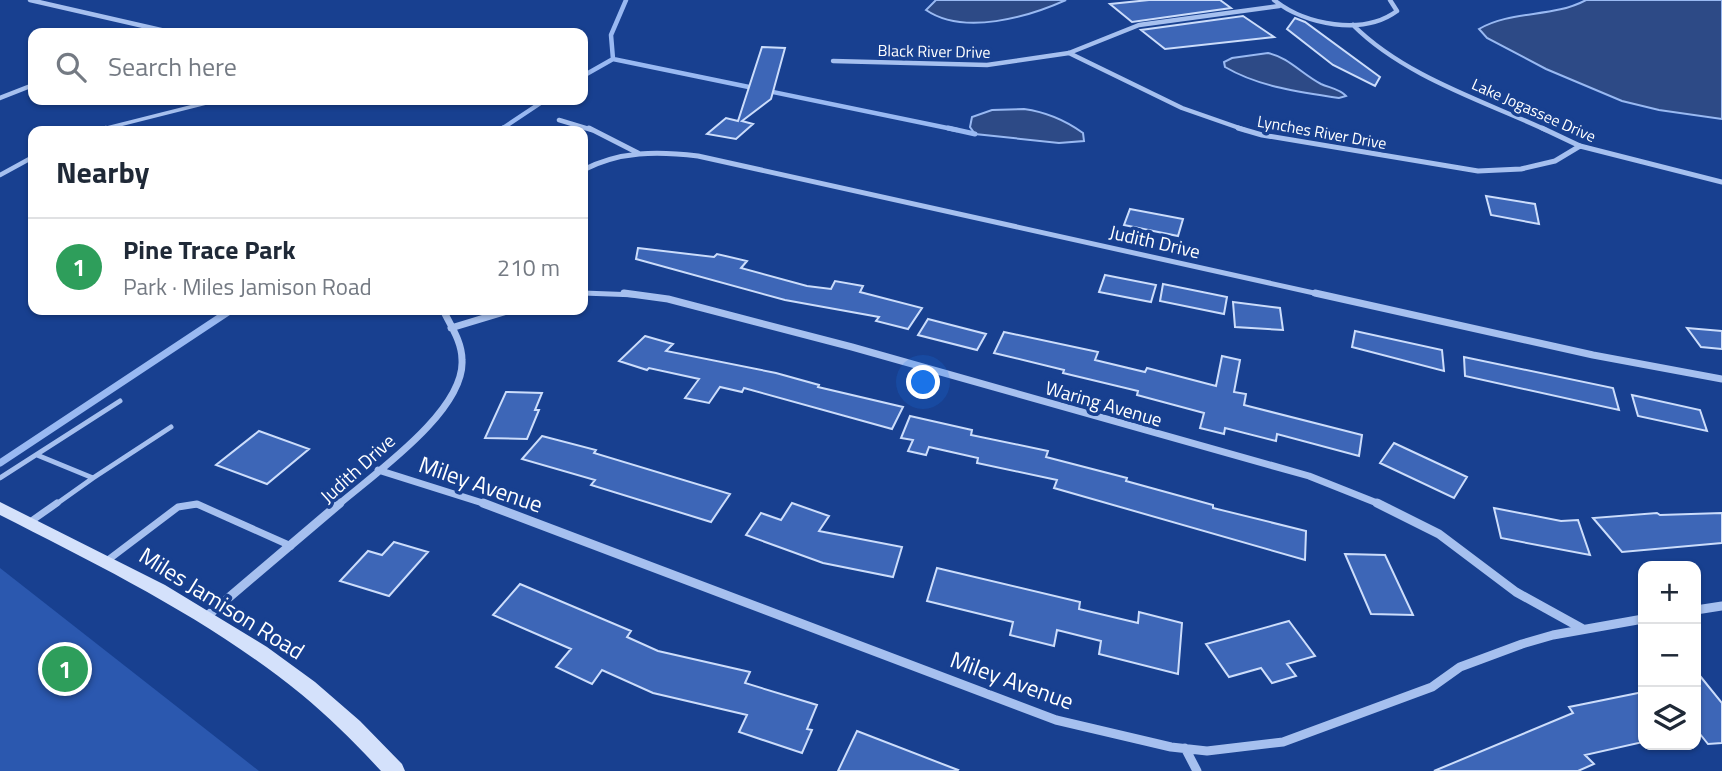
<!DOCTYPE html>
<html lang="en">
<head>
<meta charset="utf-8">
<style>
	:root { --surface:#fff; --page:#f2f2f3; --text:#1f2937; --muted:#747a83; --line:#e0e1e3; --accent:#847c4b }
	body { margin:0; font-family:"Titillium Web",sans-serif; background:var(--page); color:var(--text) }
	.controls { position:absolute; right:21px; bottom:21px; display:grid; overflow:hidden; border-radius:14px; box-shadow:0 2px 5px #0004 }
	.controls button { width:63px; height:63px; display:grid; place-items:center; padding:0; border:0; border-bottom:2px solid var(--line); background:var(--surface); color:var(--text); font:35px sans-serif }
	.you { position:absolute; left:924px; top:383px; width:24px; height:24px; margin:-18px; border:5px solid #fff; border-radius:50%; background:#1a73e8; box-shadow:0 0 0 10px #1a73e833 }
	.badge { display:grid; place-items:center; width:46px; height:46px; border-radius:50%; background:var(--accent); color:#fff; font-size:23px; font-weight:700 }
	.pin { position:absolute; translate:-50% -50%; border:4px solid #fff; box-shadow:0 2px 7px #0006 }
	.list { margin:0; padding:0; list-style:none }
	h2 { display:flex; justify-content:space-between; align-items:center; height:91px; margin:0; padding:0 28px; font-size:30px }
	h2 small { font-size:23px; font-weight:400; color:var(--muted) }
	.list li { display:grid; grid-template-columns:46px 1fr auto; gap:21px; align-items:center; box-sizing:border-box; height:98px; padding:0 28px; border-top:2px solid var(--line) }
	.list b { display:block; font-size:26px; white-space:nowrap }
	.list p { margin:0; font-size:23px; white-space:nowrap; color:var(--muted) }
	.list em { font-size:23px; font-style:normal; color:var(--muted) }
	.icon { flex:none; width:38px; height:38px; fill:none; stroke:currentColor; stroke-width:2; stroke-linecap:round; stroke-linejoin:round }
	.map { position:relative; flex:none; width:1722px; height:771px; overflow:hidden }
	.search { position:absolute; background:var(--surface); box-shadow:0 2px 5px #0004; left:28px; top:28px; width:560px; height:77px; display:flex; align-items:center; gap:18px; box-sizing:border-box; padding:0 24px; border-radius:14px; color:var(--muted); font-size:26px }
	.panel { position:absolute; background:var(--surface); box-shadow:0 2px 5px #0004; left:28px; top:126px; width:560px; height:189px; border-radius:14px }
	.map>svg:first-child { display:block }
	.green { fill:#2b58af }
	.water { fill:#2d4a86; stroke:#99b9f2; stroke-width:2 }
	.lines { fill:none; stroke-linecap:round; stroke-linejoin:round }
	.stream-far2 { stroke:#99b9f2; stroke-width:4.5 }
	.stream-far1 { stroke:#99b9f2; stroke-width:5 }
	.stream { stroke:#99b9f2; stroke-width:7 }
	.building { fill:#3d66b7; stroke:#ccddfb; stroke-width:2 }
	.service-far3 { stroke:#a6c0ef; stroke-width:3.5 }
	.service-far2 { stroke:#a6c0ef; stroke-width:4.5 }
	.service-far1 { stroke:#a6c0ef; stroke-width:5 }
	.service { stroke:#a6c0ef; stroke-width:7 }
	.minor-far3 { stroke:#a6c0ef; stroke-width:4.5 }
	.minor-far2 { stroke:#a6c0ef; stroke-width:5 }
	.minor-far1 { stroke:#a6c0ef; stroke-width:7 }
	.minor { stroke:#a6c0ef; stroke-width:9 }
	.secondary { fill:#d4e1fb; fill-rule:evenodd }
	.labels { text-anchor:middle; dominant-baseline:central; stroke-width:7; stroke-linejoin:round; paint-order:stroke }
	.far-street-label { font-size:16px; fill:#fff; stroke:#184090 }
	.street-label { font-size:19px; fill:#fff; stroke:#184090 }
	.near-street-label { font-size:23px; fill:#fff; stroke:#184090 }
</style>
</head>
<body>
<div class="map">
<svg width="1722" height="771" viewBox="0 0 1722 771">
	<rect width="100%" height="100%" fill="#184090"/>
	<path class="green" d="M0,568l259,203h-259z"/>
	<path class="water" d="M936,0h130c-38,17 -102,36 -140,10z
		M1586,0h136v119l-63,-9 -37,-9 -76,-32 -59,-31 -8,-9c32,-19 74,-11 107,-29z
		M1268,53c20,4 35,22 53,31 9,4 19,5 25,12l-7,2c-39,-6 -80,-11 -114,-31l-1,-5 8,-4z
		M1024,109c22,3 41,11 59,24l1,8 -25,2 -84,-9 -5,-7 2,-10 20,-7z"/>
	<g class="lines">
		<path class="stream-far2" d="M613,59l344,71
			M613,59l-2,-24 15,-35
			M583,76l30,-17
			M500,130l45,-30"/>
		<path class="stream-far1" d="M948,128l27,6
			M499,131l4,-3"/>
		<path class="stream" d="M0,463l231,-153"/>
	</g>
	<path class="building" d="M1149,0h71l11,8 -99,14 -22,-18z
		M1243,16l31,21 -109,12 -24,-19z
		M1295,18l10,4 75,55 -5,9 -42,-21 -46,-36z
		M762,47l23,1 -14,51 -29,22 11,3 -17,15 -29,-5 19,-16 12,3z
		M1486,196l49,8 4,20 -48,-9z
		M1130,209l53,10 -5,17 -54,-11z
		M638,248l76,9 3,-3 30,7 -6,7 66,18 24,3 4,-8 28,5 -3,6 62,16 -14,21 -32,-8 3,-4 -94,-17 -149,-41z
		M1105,275l51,10 -5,17 -52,-10z
		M1163,284l64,13 -3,17 -64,-13z
		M1233,302l47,6 3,22 -48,-3z
		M928,319l58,15 -9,16 -59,-15z
		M1687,328l35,3v18l-21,-2z
		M1355,331l87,19 2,21 -92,-24z
		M1004,332l94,20 -3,8 50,12 2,-4 69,18 6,-30 18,4 -6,32 12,2 -2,11 118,30 -3,21 -82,-22 -1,7 -51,-13 -1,6 -24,-6 4,-15 -67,-18 1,-4 -75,-18 1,-3 -70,-17z
		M645,336l28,8 -7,7 110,22 43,12 -1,2 85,20 -11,22 -148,-41 -2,4 -22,-5 -11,16 -24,-5 14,-19 -50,-11 -2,2 -28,-9z
		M1464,357l149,31 6,22 -154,-34z
		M506,392l36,1 -7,17h4l-12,29 -42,-1z
		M1632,395l68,15 7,21 -69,-15z
		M910,416l62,14 -1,5 77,16 -2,6 81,21 -1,3 87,24v3l93,23 -1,29 -251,-72 3,-8 -80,-17 1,-5 -49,-11 -3,8 -18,-4 5,-11 -12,-2z
		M259,431l50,18 -42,35 -51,-19z
		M542,436l54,14 -2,3 136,41 -19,28 -120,-37 4,-5 -73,-21z
		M1394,443l73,34 -13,21 -74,-35z
		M792,503l37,13 -10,15 83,16 -9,30 -70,-14 -77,-28 15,-22 20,7z
		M1494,508l67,13 17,-1 12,35 -89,-17z
		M1657,513l3,2 62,-2v30l-100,9 -29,-34z
		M394,542l34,10 -39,44 -49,-15 28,-30 14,4z
		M1345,554l40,1 28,60 -42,-1z
		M937,568l143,34 -1,7 59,14 1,-11 43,11 -4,51 -79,-20 2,-13 -44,-11 -3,16 -44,-11 3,-13 -86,-21z
		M520,584l111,47 -4,6 31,14 92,21 -5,11 72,22 -10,24 5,1 -10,23 -63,-21 8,-17 -94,-22 -51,-23 -10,14 -36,-17 15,-18 -78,-34z
		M1289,621l26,35 -28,8 9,12 -24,7 -11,-15 -32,9 -23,-33z
		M1696,671l26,32v40l-14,1 -12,-15z
		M1643,692v50l-58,13 9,9 -16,7h-144l139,-58 -4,-6z
		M857,731l101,39 -1,1h-119z"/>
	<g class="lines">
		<path class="service-far3" d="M99,130l119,-30"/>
		<path class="service-far2" d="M96,131l10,-3
			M0,175l33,-18"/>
		<path class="service-far1" d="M37,455l56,23 78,-51
			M0,478l120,-77
			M55,505l38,-27
			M193,505h6"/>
		<path class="service" d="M30,522l27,-19
			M108,560l70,-53 19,-3 94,42"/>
		<path class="minor-far3" d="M30,0l144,33
			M1274,0c31,25 89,36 123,11l-7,-11
			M1353,25c51,51 128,75 193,105
			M1069,53l113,55 63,22
			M833,61l154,4 82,-12 70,-28 140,-19
			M0,98l33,-13
			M559,120l33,10"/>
		<path class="minor-far2" d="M589,128l49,25
			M1238,128l24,7 216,36 43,-2 34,-8 25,-15
			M1542,128l38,18 142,36
			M583,170c37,-19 74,-19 115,-14l625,139
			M583,293l54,2"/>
		<path class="minor-far1" d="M624,293l44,6 184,48 457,129 73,29
			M1315,293l278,62 129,24
			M451,328l59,-18
			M378,470l111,35
			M338,505c36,-31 127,-94 124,-145 0,-18 -11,-34 -19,-50"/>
		<path class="minor" d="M483,503l573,217 115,27 36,4 76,-9 149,-55 28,-20 62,-23 31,-9 90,-16
			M1377,503l62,31 77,58 67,37
			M1696,610l26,-4
			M206,617l134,-114
			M1185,748l12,23"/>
		<path class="secondary" d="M0,502l165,83 102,62 48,35 45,39 42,43 3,7h-24c-25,-27 -51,-53 -80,-77 -91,-74 -197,-126 -301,-179z"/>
	</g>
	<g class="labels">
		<g class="far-street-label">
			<text transform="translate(934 51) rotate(1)">Black River Drive</text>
			<text transform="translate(1534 110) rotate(24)">Lake Jogassee Drive</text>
			<text transform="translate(1322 132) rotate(10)">Lynches River Drive</text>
		</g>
		<g class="street-label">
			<text transform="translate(1155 241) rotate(13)">Judith Drive</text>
			<text transform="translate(1104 403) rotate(16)">Waring Avenue</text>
			<text transform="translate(357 468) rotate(-42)">Judith Drive</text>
		</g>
		<g class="near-street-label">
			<text transform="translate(481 484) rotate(19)">Miley Avenue</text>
			<text transform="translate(222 603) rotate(32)">Miles Jamison Road</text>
			<text transform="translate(1012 680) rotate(20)">Miley Avenue</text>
		</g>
	</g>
</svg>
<div class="controls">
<button>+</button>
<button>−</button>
<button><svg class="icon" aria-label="layers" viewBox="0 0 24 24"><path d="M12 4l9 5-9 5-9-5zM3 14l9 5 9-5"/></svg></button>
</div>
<div class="you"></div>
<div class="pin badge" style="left:65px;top:669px;background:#2e9e5b">1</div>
<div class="search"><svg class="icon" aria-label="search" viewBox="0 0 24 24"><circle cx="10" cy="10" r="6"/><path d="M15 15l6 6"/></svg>Search here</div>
<section class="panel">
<h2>Nearby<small></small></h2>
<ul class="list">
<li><span class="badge" style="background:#2e9e5b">1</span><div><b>Pine Trace Park</b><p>Park · Miles Jamison Road</p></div><em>210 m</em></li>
</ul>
</section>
</div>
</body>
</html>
